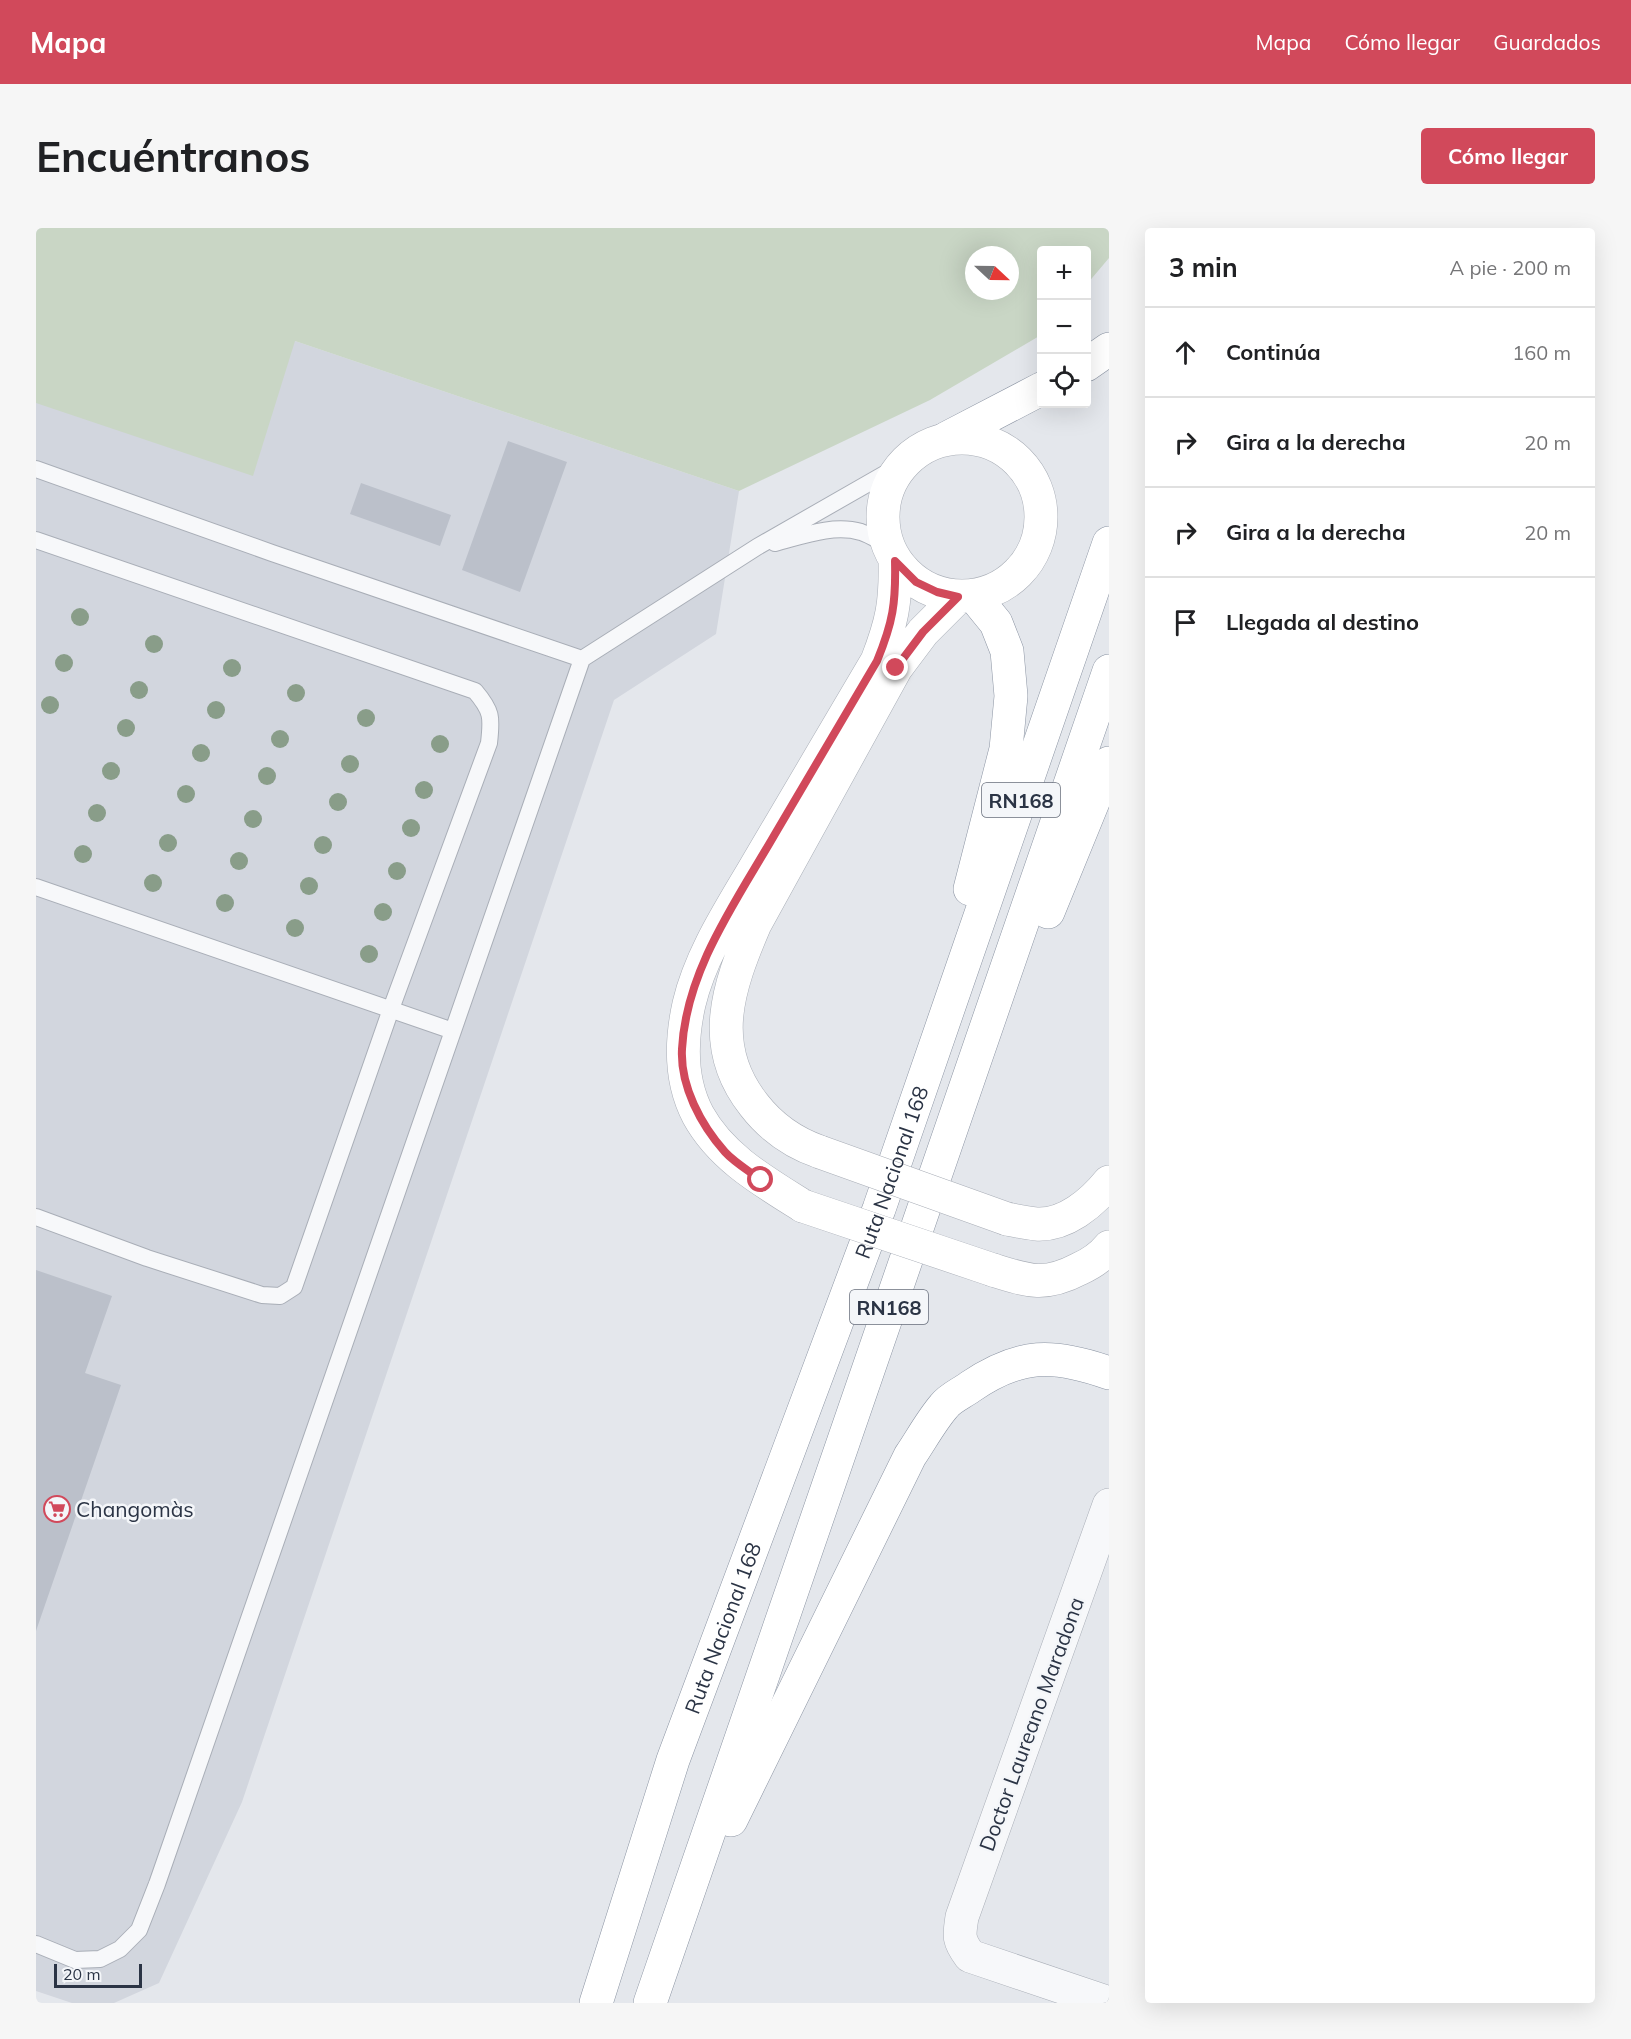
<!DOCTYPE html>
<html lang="es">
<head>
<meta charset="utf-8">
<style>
	:root { --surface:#fff; --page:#f6f6f6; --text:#202124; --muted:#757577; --line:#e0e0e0; --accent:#d1495b }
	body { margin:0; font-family:Mulish,sans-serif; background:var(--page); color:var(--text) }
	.controls { position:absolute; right:18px; top:18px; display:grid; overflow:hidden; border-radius:6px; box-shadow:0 6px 24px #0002 }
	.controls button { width:54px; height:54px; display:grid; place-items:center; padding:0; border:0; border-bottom:2px solid var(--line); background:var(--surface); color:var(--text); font:30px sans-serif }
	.compass { position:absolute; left:929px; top:18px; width:54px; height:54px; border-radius:50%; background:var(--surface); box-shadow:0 6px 24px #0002; rotate:112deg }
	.scale { position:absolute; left:18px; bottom:15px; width:88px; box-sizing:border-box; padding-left:6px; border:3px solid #2b3445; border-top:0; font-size:16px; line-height:21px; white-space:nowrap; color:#2b3445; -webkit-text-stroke:4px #f4f6f9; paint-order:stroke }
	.stop { position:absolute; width:18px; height:18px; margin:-14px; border:4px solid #d1495b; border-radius:50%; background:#fff }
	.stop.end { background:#d1495b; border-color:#fff; box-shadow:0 2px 6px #0008 }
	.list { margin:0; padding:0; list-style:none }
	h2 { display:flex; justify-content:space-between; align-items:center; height:78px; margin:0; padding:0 24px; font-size:26px }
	h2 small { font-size:20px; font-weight:400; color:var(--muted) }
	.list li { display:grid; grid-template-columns:39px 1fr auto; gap:18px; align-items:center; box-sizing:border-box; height:90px; padding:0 24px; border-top:2px solid var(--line) }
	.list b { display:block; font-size:22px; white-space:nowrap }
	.list em { font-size:20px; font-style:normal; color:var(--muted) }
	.icon { flex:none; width:33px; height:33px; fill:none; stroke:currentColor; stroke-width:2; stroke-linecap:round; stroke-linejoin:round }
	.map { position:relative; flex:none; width:1073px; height:1775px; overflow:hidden; border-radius:6px }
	header { display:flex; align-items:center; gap:36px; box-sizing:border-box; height:84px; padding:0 30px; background:var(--accent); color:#fff }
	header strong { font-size:28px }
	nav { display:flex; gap:33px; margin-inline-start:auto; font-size:21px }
	.intro { display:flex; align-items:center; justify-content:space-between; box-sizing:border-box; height:144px; padding:0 36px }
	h1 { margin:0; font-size:42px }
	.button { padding:15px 27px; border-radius:6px; background:var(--accent); color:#fff; font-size:21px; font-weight:700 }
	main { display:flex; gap:36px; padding:0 36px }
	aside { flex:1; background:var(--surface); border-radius:6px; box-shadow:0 6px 24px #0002 }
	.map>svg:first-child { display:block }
	.built { fill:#d2d6de }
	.green { fill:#c9d6c5; fill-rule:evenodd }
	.building { fill:#bbc0ca }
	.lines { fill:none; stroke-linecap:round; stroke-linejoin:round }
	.lane-casing { stroke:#a9aeb7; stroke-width:18 }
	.street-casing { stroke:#a9aeb7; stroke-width:34 }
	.secondary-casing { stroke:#a9aeb7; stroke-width:34 }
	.highway-casing { stroke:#8b94a3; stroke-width:34 }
	.lane { stroke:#f7f8fa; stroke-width:16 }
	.street { stroke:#f7f8fa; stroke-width:33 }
	.secondary { stroke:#fff; stroke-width:33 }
	.highway { stroke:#fff; stroke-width:33 }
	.secondary-bridge-casing { stroke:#a9aeb7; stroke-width:34; stroke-linecap:butt }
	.secondary-bridge { stroke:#fff; stroke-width:33 }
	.tree { fill:#899d89 }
	.route { stroke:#d1495b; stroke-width:8 }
	.labels { text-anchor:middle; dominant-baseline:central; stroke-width:5; stroke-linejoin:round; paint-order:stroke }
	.shield { fill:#f4f6f9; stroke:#676e7b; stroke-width:1.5 }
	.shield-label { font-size:20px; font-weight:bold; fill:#2b3445 }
	.street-label { font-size:21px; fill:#2b3445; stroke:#f4f6f9 }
	.poi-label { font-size:21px; fill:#2b3445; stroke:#f4f6f9; text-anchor:start }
</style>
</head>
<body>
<header>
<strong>Mapa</strong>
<nav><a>Mapa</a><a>Cómo llegar</a><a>Guardados</a></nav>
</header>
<div class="intro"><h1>Encuéntranos</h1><a class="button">Cómo llegar</a></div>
<main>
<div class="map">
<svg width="1073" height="1775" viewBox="0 0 1073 1775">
	<rect width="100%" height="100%" fill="#e4e7ec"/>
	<path class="built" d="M259,113l444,150 -23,143 -102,66 -372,1102 -83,181 -45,20h-42l-36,-12v-1592z"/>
	<path class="green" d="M0,0h1073v30l-22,26 -1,-34h-45v85l-111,65 -191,91 -444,-150 -42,135 -217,-73zM938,27h36v36h-36z"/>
	<path class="building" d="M472,213l59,21 -47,130 -58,-22z
		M325,255l90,32 -11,31 -90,-32z
		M0,1042l76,26 -27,77 36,12 -85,246z"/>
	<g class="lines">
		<defs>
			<path id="lane" d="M0,241l236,84 310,106
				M0,312l439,151c17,20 17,26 14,52l-98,266 -97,278 -14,9 -18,-1 -115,-37 -111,-41
				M739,315c27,-7 58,-19 86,-11 9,3 18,9 26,13
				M0,659l417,144
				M0,1716l39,16 25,-1 20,-10 19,-19 18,-46 425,-1225 175,-112 145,-83"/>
			<path id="street" d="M1073,1277l-147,412c-3,19 -4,23 8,39l139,47"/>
			<path id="secondary" d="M847 289a79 79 0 1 1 158 0a79 79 0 1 1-158 0Z
				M784,924c-26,-9 -49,-25 -66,-47 -47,-59 -26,-118 1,-181l141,-256 27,-36 35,-35
				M767,978c-40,-25 -82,-49 -105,-91 -18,-34 -17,-75 -9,-111 12,-51 44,-98 70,-143 39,-67 79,-133 118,-200 15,-39 19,-58 18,-100
				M971,991c10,2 19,4 29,5 29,2 56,-21 73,-42
				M957,1042c35,11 52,17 86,-1 11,-5 22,-12 30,-22"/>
			<g id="highway">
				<path d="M1050,137l23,-16"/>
				<path d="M911,210l94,-49"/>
				<path d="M934,661l36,-140 5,-53 -4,-45 -11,-28 -22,-27"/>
				<path d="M1012,684l61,-149"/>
				<path d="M695,1592l179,-364c11,-16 21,-35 34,-50 6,-8 18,-13 26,-19 50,-34 83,-34 139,-14"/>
				<path id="s1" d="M560,1775l77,-243 206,-551 230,-666"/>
				<path d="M614,1775l459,-1332"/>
			</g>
		</defs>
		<use href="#lane" class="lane-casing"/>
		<use href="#street" class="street-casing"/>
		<use href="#secondary" class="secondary-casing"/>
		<use href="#highway" class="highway-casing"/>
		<use href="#lane" class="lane"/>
		<use href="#street" class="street"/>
		<use href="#secondary" class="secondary"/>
		<use href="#highway" class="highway"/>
		<defs>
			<path id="secondary-bridge" d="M784,924l187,67
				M767,978l190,64"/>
		</defs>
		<use href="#secondary-bridge" class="secondary-bridge-casing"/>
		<use href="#secondary-bridge" class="secondary-bridge"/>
	</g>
	<g class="tree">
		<circle cx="44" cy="389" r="9"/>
		<circle cx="118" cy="416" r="9"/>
		<circle cx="28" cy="435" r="9"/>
		<circle cx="196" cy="440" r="9"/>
		<circle cx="103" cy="462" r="9"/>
		<circle cx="260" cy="465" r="9"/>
		<circle cx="14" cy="477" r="9"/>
		<circle cx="180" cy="482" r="9"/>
		<circle cx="330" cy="490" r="9"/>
		<circle cx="90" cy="500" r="9"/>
		<circle cx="244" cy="511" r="9"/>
		<circle cx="404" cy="516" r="9"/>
		<circle cx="165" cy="525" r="9"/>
		<circle cx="314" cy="536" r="9"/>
		<circle cx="75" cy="543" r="9"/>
		<circle cx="231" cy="548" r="9"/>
		<circle cx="388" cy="562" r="9"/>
		<circle cx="150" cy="566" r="9"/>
		<circle cx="302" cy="574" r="9"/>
		<circle cx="61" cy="585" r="9"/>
		<circle cx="217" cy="591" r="9"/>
		<circle cx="375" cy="600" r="9"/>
		<circle cx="132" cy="615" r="9"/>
		<circle cx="287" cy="617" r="9"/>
		<circle cx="47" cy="626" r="9"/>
		<circle cx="203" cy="633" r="9"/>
		<circle cx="361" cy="643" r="9"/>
		<circle cx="117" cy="655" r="9"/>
		<circle cx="273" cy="658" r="9"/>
		<circle cx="189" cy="675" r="9"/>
		<circle cx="347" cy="684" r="9"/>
		<circle cx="259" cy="700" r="9"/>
		<circle cx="333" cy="726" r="9"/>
	</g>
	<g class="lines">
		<path class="route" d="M725,952c-12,-9 -27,-18 -36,-28 -24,-27 -45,-66 -43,-103 4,-79 55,-149 93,-215 34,-58 68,-115 102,-173 16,-39 19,-58 18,-100l21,21 21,10 21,5 -35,35 -27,36"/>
	</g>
	<defs>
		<symbol id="supermarket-ring" viewBox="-11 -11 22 22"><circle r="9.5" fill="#f4f6f9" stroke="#d1495b" stroke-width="1.5"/><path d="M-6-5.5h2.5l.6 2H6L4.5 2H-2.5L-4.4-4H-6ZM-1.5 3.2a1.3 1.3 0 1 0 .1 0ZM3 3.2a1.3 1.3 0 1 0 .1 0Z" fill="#d1495b"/></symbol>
	</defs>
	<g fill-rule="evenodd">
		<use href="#supermarket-ring" x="6" y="1266" width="30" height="30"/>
	</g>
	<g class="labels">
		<g class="shield">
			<rect x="946" y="555" width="78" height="34" rx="4.5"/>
			<rect x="814" y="1062" width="78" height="34" rx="4.5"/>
		</g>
		<g class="shield-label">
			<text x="985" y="572">RN168</text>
			<text x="853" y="1079">RN168</text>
		</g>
		<g class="street-label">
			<text stroke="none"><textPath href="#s1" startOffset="882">Ruta Nacional 168</textPath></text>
			<text stroke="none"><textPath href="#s1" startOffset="396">Ruta Nacional 168</textPath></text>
			<text transform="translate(995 1496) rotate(-70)">Doctor Laureano Maradona</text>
		</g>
		<g class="poi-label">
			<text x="40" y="1281">Changomàs</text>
		</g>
	</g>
</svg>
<div class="controls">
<button>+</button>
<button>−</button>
<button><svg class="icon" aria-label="locate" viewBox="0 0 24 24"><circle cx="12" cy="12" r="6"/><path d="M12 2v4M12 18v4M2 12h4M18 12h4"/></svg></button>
</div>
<svg class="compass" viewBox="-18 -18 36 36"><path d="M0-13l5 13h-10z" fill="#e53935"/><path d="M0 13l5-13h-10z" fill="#757577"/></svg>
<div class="scale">20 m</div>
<div class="stop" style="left:725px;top:952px"></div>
<div class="stop end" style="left:860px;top:440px"></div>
</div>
<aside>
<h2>3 min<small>A pie · 200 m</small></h2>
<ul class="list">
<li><svg class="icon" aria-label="ahead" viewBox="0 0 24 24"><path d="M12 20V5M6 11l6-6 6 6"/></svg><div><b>Continúa</b></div><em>160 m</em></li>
<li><svg class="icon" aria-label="right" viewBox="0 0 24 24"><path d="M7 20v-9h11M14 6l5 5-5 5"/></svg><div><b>Gira a la derecha</b></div><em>20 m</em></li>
<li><svg class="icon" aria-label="right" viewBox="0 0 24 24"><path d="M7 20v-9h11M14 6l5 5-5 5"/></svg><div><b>Gira a la derecha</b></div><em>20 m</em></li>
<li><svg class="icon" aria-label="arrive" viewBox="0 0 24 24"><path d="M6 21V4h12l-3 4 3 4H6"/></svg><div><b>Llegada al destino</b></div></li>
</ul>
</aside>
</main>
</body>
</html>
